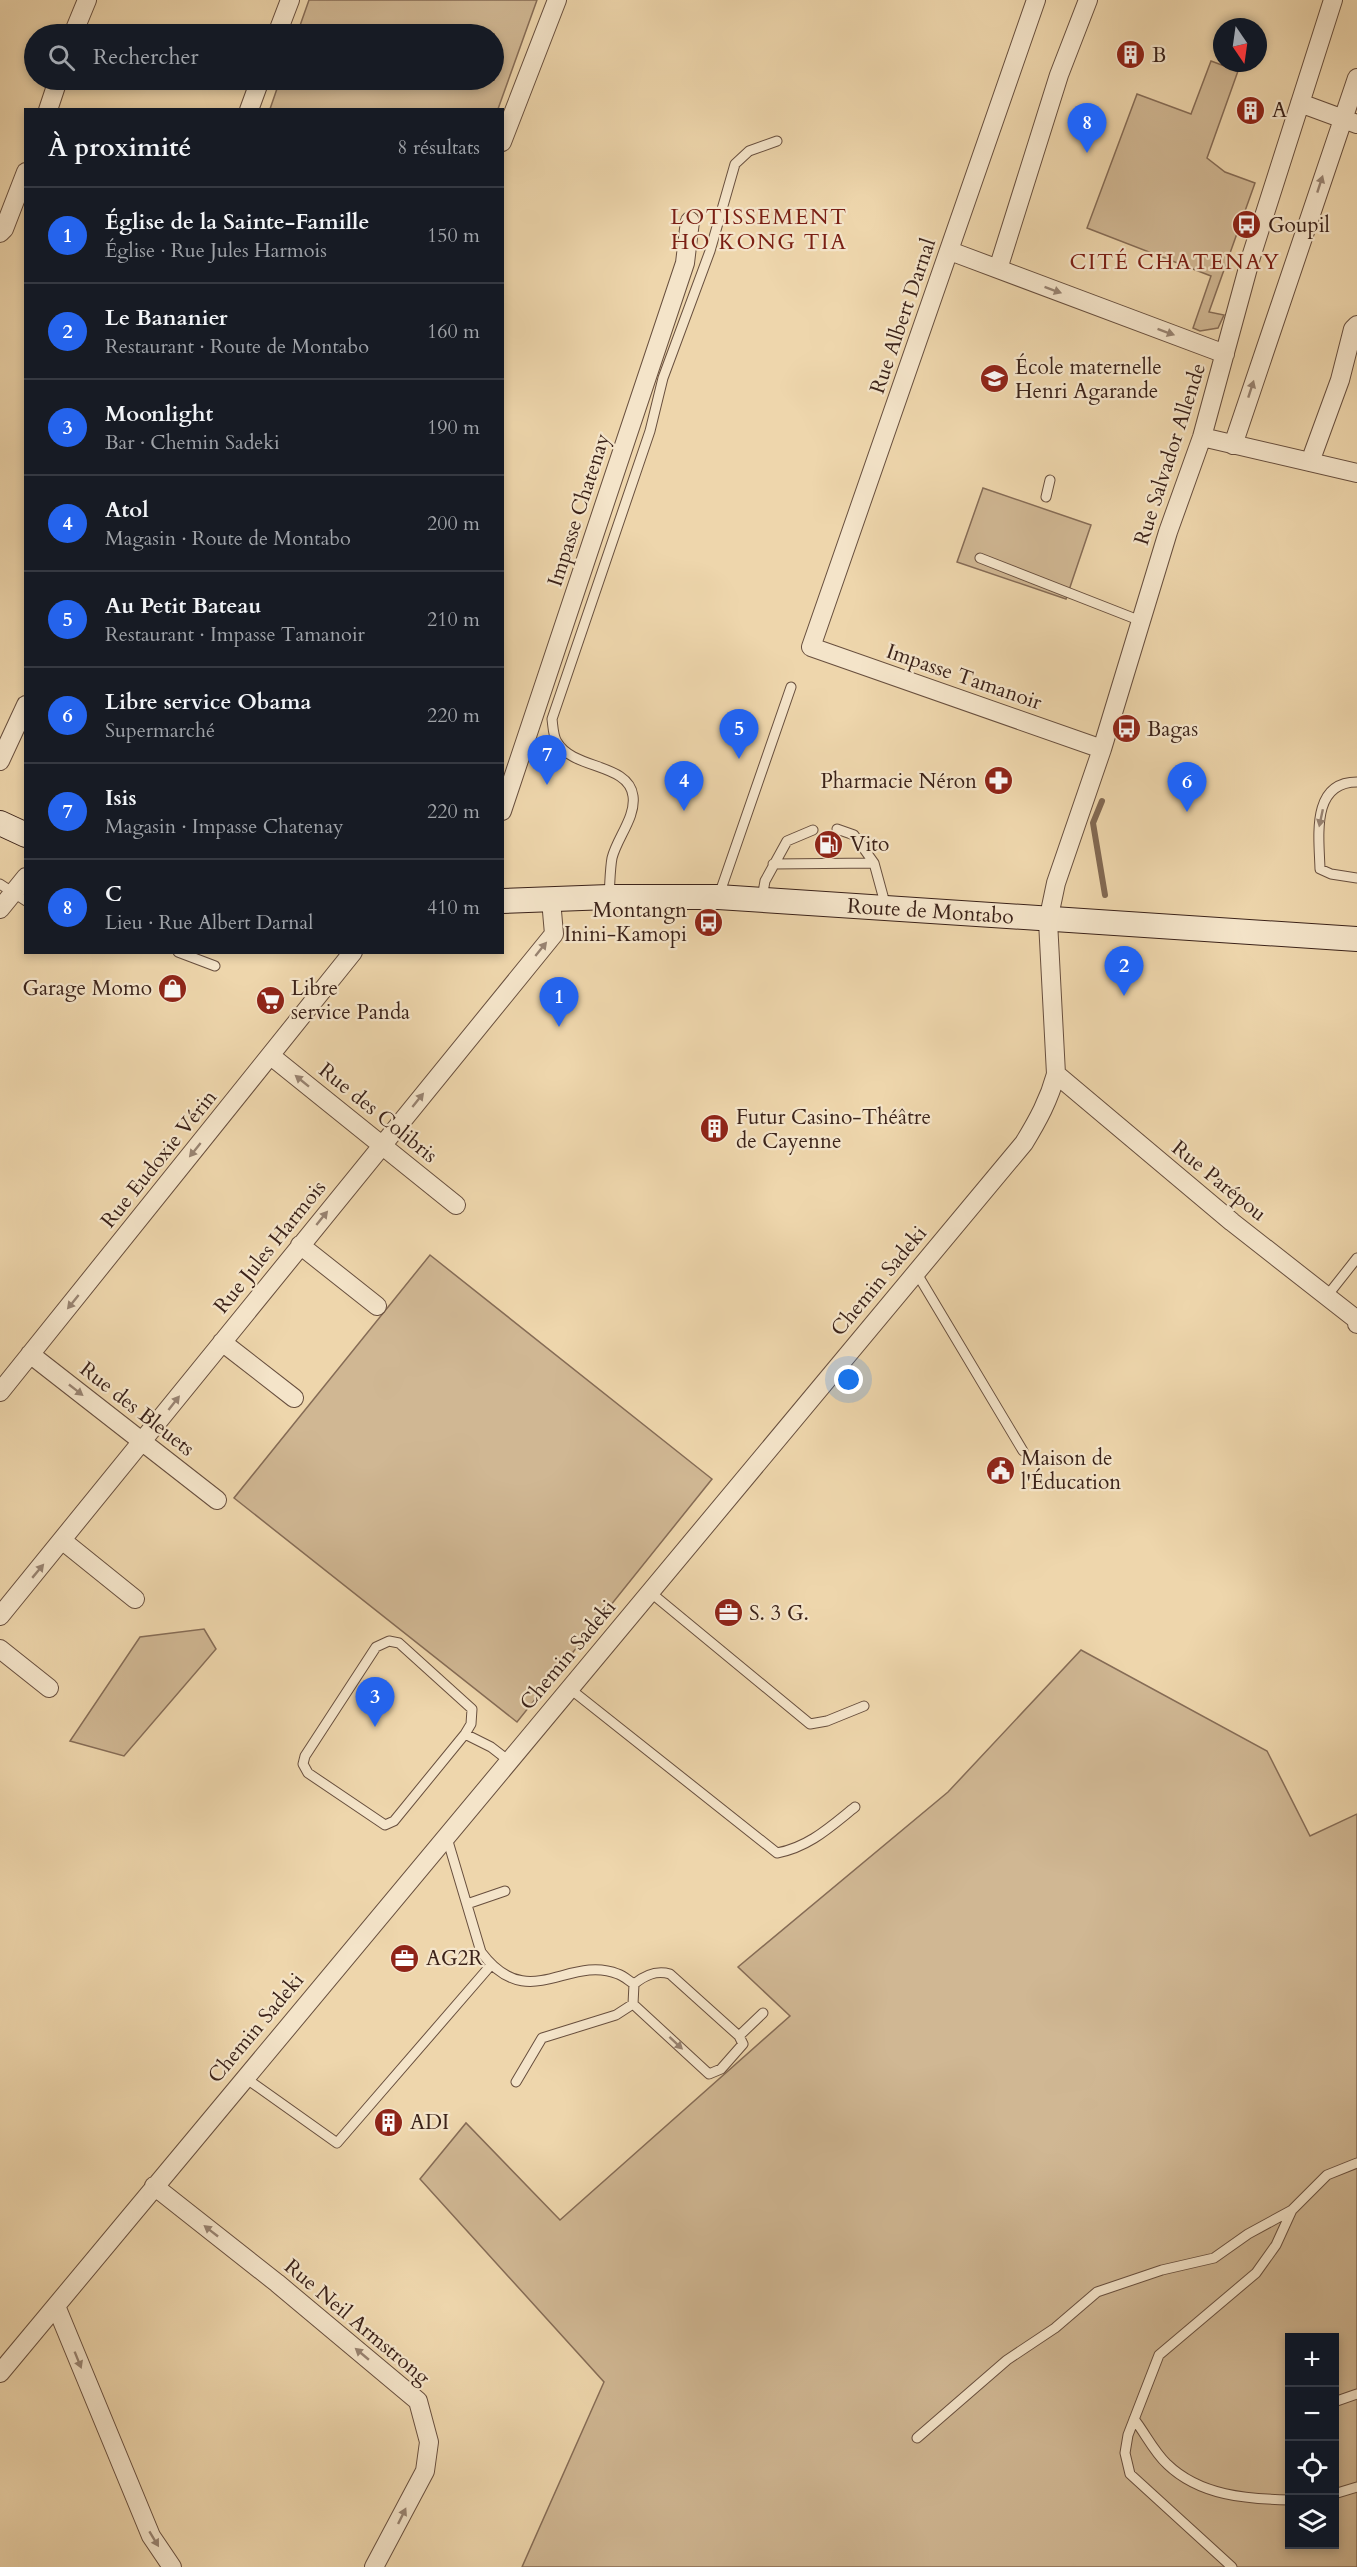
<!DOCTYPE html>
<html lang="fr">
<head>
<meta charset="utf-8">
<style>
	:root { --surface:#171b24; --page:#20242c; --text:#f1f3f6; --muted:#9ea1a6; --line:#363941; --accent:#2563eb }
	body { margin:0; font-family:Cardo,serif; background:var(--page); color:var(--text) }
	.controls { position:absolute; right:18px; bottom:18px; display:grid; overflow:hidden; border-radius:0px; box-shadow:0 3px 9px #0003 }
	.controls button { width:54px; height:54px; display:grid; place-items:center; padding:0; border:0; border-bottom:2px solid var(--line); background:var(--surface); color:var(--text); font:30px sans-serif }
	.compass { position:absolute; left:1213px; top:18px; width:54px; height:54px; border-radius:50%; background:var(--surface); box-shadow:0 3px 9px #0003; rotate:167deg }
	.you { position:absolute; left:849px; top:1380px; width:21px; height:21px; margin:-15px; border:4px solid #fff; border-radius:50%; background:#1a73e8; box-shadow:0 0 0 9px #1a73e833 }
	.badge { display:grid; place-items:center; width:39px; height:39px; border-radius:50%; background:var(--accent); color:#fff; font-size:20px; font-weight:700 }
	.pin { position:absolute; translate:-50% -50px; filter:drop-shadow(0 2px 3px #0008) }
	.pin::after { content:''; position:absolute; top:32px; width:21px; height:18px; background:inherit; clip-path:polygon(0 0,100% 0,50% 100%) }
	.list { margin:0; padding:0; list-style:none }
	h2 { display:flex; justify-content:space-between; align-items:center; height:78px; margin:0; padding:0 24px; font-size:26px }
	h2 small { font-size:20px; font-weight:400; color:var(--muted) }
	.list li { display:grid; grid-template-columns:39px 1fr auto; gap:18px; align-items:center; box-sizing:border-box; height:96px; padding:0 24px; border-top:2px solid var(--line) }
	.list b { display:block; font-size:22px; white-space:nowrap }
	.list p { margin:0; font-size:20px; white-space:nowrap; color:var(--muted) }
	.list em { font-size:20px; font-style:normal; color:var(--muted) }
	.icon { flex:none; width:33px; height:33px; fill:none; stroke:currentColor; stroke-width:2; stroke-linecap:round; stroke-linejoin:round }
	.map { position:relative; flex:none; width:1357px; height:2567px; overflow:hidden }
	.search { position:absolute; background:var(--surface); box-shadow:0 3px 9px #0003; left:24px; top:24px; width:480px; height:66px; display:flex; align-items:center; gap:15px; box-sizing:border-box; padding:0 21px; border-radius:33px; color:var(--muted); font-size:22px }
	.panel { position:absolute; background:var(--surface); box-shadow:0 3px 9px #0003; left:24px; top:108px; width:480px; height:846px; border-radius:0px }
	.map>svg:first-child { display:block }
	.green { fill:#d0b793; stroke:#866c56; stroke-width:1.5; fill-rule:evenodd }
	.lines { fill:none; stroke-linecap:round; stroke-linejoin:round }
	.stream { stroke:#826953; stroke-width:6 }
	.lane-casing { stroke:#684f3e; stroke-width:11 }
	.street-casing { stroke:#684f3e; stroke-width:20 }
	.secondary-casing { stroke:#3b2219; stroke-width:26 }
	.lane { stroke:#f4e4c9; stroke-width:9 }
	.street { stroke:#f4e4c9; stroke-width:18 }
	.secondary { stroke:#f4e4c9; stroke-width:24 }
	.oneway { fill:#988371 }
	.labels { text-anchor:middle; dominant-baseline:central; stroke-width:4.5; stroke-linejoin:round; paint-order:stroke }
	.poi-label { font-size:21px; fill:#3b2219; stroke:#f4e4c9; text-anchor:start }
	.street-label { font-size:21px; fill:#3b2219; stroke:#f4e4c9 }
	.neighbourhood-label { font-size:22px; letter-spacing:1.5px; fill:#7a1f14; stroke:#f4e4c9 }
</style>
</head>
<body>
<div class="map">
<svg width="1357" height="2567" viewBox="0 0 1357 2567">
	<rect width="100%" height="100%" fill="#eed6ac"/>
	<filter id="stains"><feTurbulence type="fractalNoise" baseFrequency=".00333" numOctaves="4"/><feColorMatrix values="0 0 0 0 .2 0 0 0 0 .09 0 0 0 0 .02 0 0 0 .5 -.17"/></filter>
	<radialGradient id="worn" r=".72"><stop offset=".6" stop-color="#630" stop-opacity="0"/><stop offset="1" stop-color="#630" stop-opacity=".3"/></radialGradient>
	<path class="green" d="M309,0h228l-39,109h-228l10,-29h214v-46h-197z
		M1211,61l27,10 -31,87 18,14 30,11 -46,129 15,3 -6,13 -18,3 -7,-3 18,-52 -124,-48 50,-134 54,20z
		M983,488l108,37 -25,74 -109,-37z
		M430,1255l282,224 -195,243 -283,-224z
		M204,1629l12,20 -92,107 -54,-15 70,-104z
		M1081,1650l186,101 43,85 47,-22v753h-835l82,-185 -184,-203 46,-56 94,97 230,-204 -52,-49 210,-175zM1290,2338h44v206h-44z"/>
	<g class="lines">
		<path class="stream" d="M1102,801l-9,22 12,72"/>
		<defs>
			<path id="lane" d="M1046,497l4,-17
				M980,558l161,63
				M1357,782c-46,0 -38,54 -37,87l11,5 26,4
				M837,829l17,6 20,28 12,44
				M773,864l101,-1
				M0,884l26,17
				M609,895c1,-12 1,-26 3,-37 5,-20 24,-41 21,-62 -4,-33 -60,-26 -76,-54 -4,-6 -4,-16 -5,-23l98,-288 13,-53 47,-127 25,-87 14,-13 28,-10
				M719,895l72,-208
				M762,898l3,-17 22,-40 26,-11
				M178,952l37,14
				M916,1272l107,179
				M1327,1296l30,-38
				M650,1592l160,132 17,-3 37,-15
				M389,1641l10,2 73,66 -1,15 -6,10 -71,87 -9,4 -77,-52 -5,-9 2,-8 71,-109z
				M569,1688l208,165c32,-6 53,-26 78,-46
				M465,1734l26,13 18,14
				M447,1838l34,114c47,63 87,2 137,22 6,2 11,7 16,10l-1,20 -17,11 -74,23 -26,44
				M467,1904l38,-13
				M633,2004l76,70 12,-5 22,-25 -4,-8 -69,-62c-14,-4 -25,1 -36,10
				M739,2036l24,-23
				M244,2077l93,66 154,-178
				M1334,2402l23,-8
				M1134,2419c11,14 20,33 33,45 33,32 80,35 123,36
				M917,2438l90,-78 48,-32 42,-36 65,-22 52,-12 34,-24 44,-24
				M1334,2494l23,-7
				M1232,2567l-102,-93 -5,-21 3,-18 31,-80 97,-82 20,-28 16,-35 35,-35 30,-12"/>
			<path id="street" d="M1036,0l-225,647 291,102
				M73,34l14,-34
				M277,34l13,-34
				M1300,103l57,21
				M48,110l10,-30
				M249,110l11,-30
				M502,142l55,-142
				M0,233l4,-4 22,-57
				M950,251l275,103
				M998,269l61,-194 29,-75
				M1202,437l155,36
				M1233,445l124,-367
				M1310,462l30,-82 13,-51 4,-4
				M0,761l26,-56
				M502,811l183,-548 5,-42
				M0,909l26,-32
				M271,1056l185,149
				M1056,1074l176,148 125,98v4
				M300,1245l77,61
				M222,1342l72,56
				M30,1354l187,146
				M0,1392l353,-440
				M63,1541l72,58
				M0,1616l554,-682 -3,-34
				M0,1649l49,39
				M154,2186l123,97 141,118 11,41 -4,29 -51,96
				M56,2306l95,230 21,31
				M0,2373l1024,-1230c14,-23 25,-43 32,-69l-8,-153 8,-38 46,-134 66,-217 34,-95 49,-180 82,-257"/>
			<g id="secondary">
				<path d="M0,823l26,12"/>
				<path id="s1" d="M502,901l107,-4h109l639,42"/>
			</g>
		</defs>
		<use href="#lane" class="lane-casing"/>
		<use href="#street" class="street-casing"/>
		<use href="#secondary" class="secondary-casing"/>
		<use href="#lane" class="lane"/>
		<use href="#street" class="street"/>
		<use href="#secondary" class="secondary"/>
	</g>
	<defs><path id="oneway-solid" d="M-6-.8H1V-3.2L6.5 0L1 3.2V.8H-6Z" transform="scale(1.5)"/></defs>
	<g class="oneway">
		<use href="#oneway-solid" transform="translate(1320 184) rotate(-72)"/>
		<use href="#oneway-solid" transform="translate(1053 290) rotate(20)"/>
		<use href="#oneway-solid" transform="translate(1166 332) rotate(20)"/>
		<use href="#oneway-solid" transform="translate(1251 389) rotate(-72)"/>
		<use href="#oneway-solid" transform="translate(1321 818) rotate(102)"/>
		<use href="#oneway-solid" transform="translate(541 949) rotate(-51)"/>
		<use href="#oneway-solid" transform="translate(302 1081) rotate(-141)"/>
		<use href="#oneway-solid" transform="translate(418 1100) rotate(-51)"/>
		<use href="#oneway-solid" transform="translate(195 1150) rotate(129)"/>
		<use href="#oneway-solid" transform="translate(322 1218) rotate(-51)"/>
		<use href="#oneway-solid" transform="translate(73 1302) rotate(129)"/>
		<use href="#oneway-solid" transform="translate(76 1390) rotate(38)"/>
		<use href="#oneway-solid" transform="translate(174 1403) rotate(-52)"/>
		<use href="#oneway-solid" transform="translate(38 1571) rotate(-50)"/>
		<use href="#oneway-solid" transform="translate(676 2043) rotate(43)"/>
		<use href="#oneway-solid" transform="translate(211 2231) rotate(-142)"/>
		<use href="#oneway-solid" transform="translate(362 2354) rotate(-140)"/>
		<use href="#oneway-solid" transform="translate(78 2360) rotate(68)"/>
		<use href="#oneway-solid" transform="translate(402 2516) rotate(-64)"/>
		<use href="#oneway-solid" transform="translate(154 2539) rotate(59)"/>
	</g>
	<defs>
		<symbol id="building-disc" viewBox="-11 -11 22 22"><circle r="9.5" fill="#8f2418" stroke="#f4e4c9"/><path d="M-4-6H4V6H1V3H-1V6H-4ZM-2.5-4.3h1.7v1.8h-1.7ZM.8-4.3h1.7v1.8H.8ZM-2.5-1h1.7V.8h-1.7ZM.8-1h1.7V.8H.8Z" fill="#fff"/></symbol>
		<symbol id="bus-disc" viewBox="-11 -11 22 22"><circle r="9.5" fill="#8f2418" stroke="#f4e4c9"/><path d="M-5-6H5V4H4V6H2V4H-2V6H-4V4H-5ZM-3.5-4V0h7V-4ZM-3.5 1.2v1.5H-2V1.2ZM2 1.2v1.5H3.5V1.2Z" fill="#fff"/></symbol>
		<symbol id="school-disc" viewBox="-11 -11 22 22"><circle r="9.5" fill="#8f2418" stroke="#f4e4c9"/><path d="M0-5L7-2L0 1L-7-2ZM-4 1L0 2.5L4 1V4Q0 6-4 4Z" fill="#fff"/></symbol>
		<symbol id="pharmacy-disc" viewBox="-11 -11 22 22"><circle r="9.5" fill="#8f2418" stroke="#f4e4c9"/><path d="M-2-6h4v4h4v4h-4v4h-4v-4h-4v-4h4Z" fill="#fff"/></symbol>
		<symbol id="fuel-disc" viewBox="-11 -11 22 22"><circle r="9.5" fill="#8f2418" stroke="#f4e4c9"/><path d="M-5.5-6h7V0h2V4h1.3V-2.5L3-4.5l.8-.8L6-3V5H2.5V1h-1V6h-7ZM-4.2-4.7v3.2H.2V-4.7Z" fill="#fff"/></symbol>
		<symbol id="shop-disc" viewBox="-11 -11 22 22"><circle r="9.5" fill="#8f2418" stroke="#f4e4c9"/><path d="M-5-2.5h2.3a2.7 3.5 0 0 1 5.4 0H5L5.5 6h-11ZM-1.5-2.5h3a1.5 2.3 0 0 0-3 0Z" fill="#fff"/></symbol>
		<symbol id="supermarket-disc" viewBox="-11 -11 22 22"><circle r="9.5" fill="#8f2418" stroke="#f4e4c9"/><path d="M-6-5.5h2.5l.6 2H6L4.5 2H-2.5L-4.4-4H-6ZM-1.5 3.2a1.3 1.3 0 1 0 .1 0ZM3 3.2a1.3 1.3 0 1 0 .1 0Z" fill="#fff"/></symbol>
		<symbol id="civic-disc" viewBox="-11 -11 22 22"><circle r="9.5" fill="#8f2418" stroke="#f4e4c9"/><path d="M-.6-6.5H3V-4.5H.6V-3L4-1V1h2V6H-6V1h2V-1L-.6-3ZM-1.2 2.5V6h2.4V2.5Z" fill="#fff"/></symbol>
		<symbol id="office-disc" viewBox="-11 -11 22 22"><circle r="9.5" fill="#8f2418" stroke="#f4e4c9"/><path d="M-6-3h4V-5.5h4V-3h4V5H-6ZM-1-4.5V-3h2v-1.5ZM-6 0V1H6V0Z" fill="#fff"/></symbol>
	</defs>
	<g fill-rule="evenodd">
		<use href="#building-disc" x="1114" y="38" width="33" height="33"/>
		<use href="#building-disc" x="1234" y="94" width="33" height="33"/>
		<use href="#bus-disc" x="1230" y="208" width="33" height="33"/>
		<use href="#school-disc" x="978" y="362" width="33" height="33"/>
		<use href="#bus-disc" x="1110" y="712" width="33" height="33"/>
		<use href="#pharmacy-disc" x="982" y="764" width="33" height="33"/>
		<use href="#fuel-disc" x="812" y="828" width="33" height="33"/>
		<use href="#bus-disc" x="692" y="906" width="33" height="33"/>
		<use href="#shop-disc" x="156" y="972" width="33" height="33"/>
		<use href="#supermarket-disc" x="254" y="984" width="33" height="33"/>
		<use href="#building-disc" x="698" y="1112" width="33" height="33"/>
		<use href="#civic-disc" x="984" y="1454" width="33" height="33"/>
		<use href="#office-disc" x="712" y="1596" width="33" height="33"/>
		<use href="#office-disc" x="388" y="1942" width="33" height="33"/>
		<use href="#building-disc" x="372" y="2106" width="33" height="33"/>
	</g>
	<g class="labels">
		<g class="poi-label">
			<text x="1152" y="55">B</text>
			<text x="1272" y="110">A</text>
			<text x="1268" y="225">Goupil</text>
			<text x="1015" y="367">École maternelle<tspan x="1015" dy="24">Henri Agarande</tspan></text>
			<text x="1147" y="729">Bagas</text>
			<text x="977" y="781" text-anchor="end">Pharmacie Néron</text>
			<text x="850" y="844">Vito</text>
			<text x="687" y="910" text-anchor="end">Montangn<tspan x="687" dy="24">Inini-Kamopi</tspan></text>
			<text x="152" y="988" text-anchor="end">Garage Momo</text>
			<text x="291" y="988">Libre<tspan x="291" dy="24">service Panda</tspan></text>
			<text x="736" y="1117">Futur Casino-Théâtre<tspan x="736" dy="24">de Cayenne</tspan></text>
			<text x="1021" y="1458">Maison de<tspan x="1021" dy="24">l'Éducation</tspan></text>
			<text x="749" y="1613">S. 3 G.</text>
			<text x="426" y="1958">AG2R</text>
			<text x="410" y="2122">ADI</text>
		</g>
		<g class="street-label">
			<text transform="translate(903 316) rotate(-71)">Rue Albert Darnal</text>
			<text transform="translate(1170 454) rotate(-72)">Rue Salvador Allende</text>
			<text transform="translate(579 510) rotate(-72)">Impasse Chatenay</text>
			<text transform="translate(964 677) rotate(19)">Impasse Tamanoir</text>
			<text stroke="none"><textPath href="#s1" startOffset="429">Route de Montabo</textPath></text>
			<text transform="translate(378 1113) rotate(39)">Rue des Colibris</text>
			<text transform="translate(159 1159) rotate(-51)">Rue Eudoxie Vérin</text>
			<text transform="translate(1219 1181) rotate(39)">Rue Parépou</text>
			<text transform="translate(270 1247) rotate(-51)">Rue Jules Harmois</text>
			<text transform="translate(879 1281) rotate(-50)">Chemin Sadeki</text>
			<text transform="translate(137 1409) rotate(38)">Rue des Bleuets</text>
			<text transform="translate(568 1655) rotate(-50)">Chemin Sadeki</text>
			<text transform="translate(256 2028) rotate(-50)">Chemin Sadeki</text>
			<text transform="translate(357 2322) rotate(40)">Rue Neil Armstrong</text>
		</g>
		<g class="neighbourhood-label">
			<text x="759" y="217">LOTISSEMENT<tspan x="759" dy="25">HO KONG TIA</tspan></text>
			<text x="1175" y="262">CITÉ CHATENAY</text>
		</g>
	</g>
	<rect width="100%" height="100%" filter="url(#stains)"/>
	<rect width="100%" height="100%" fill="url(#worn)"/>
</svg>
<div class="controls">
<button>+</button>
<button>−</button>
<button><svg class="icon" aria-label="locate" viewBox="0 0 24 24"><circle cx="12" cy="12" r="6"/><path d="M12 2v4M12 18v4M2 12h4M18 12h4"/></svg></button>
<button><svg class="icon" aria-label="layers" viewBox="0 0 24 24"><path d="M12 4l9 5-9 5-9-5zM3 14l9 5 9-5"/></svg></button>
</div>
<svg class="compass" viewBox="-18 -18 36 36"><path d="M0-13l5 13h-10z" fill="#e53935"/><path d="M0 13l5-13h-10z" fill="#9ea1a6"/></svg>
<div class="you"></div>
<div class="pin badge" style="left:559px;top:1027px">1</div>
<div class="pin badge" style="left:1124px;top:996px">2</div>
<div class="pin badge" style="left:375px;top:1727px">3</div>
<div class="pin badge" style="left:684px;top:811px">4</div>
<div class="pin badge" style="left:739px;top:759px">5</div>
<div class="pin badge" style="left:1187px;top:812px">6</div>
<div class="pin badge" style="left:547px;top:785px">7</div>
<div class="pin badge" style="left:1087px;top:153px">8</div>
<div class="search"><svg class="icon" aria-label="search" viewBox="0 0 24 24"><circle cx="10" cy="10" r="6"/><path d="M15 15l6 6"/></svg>Rechercher</div>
<section class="panel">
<h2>À proximité<small>8 résultats</small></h2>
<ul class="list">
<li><span class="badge">1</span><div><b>Église de la Sainte-Famille</b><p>Église · Rue Jules Harmois</p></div><em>150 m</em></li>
<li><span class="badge">2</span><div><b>Le Bananier</b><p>Restaurant · Route de Montabo</p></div><em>160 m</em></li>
<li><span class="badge">3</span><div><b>Moonlight</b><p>Bar · Chemin Sadeki</p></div><em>190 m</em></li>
<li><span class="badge">4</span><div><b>Atol</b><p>Magasin · Route de Montabo</p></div><em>200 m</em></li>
<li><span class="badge">5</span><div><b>Au Petit Bateau</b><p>Restaurant · Impasse Tamanoir</p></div><em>210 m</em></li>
<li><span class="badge">6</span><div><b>Libre service Obama</b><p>Supermarché</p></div><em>220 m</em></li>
<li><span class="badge">7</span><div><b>Isis</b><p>Magasin · Impasse Chatenay</p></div><em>220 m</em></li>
<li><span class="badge">8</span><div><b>C</b><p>Lieu · Rue Albert Darnal</p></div><em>410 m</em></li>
</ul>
</section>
</div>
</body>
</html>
